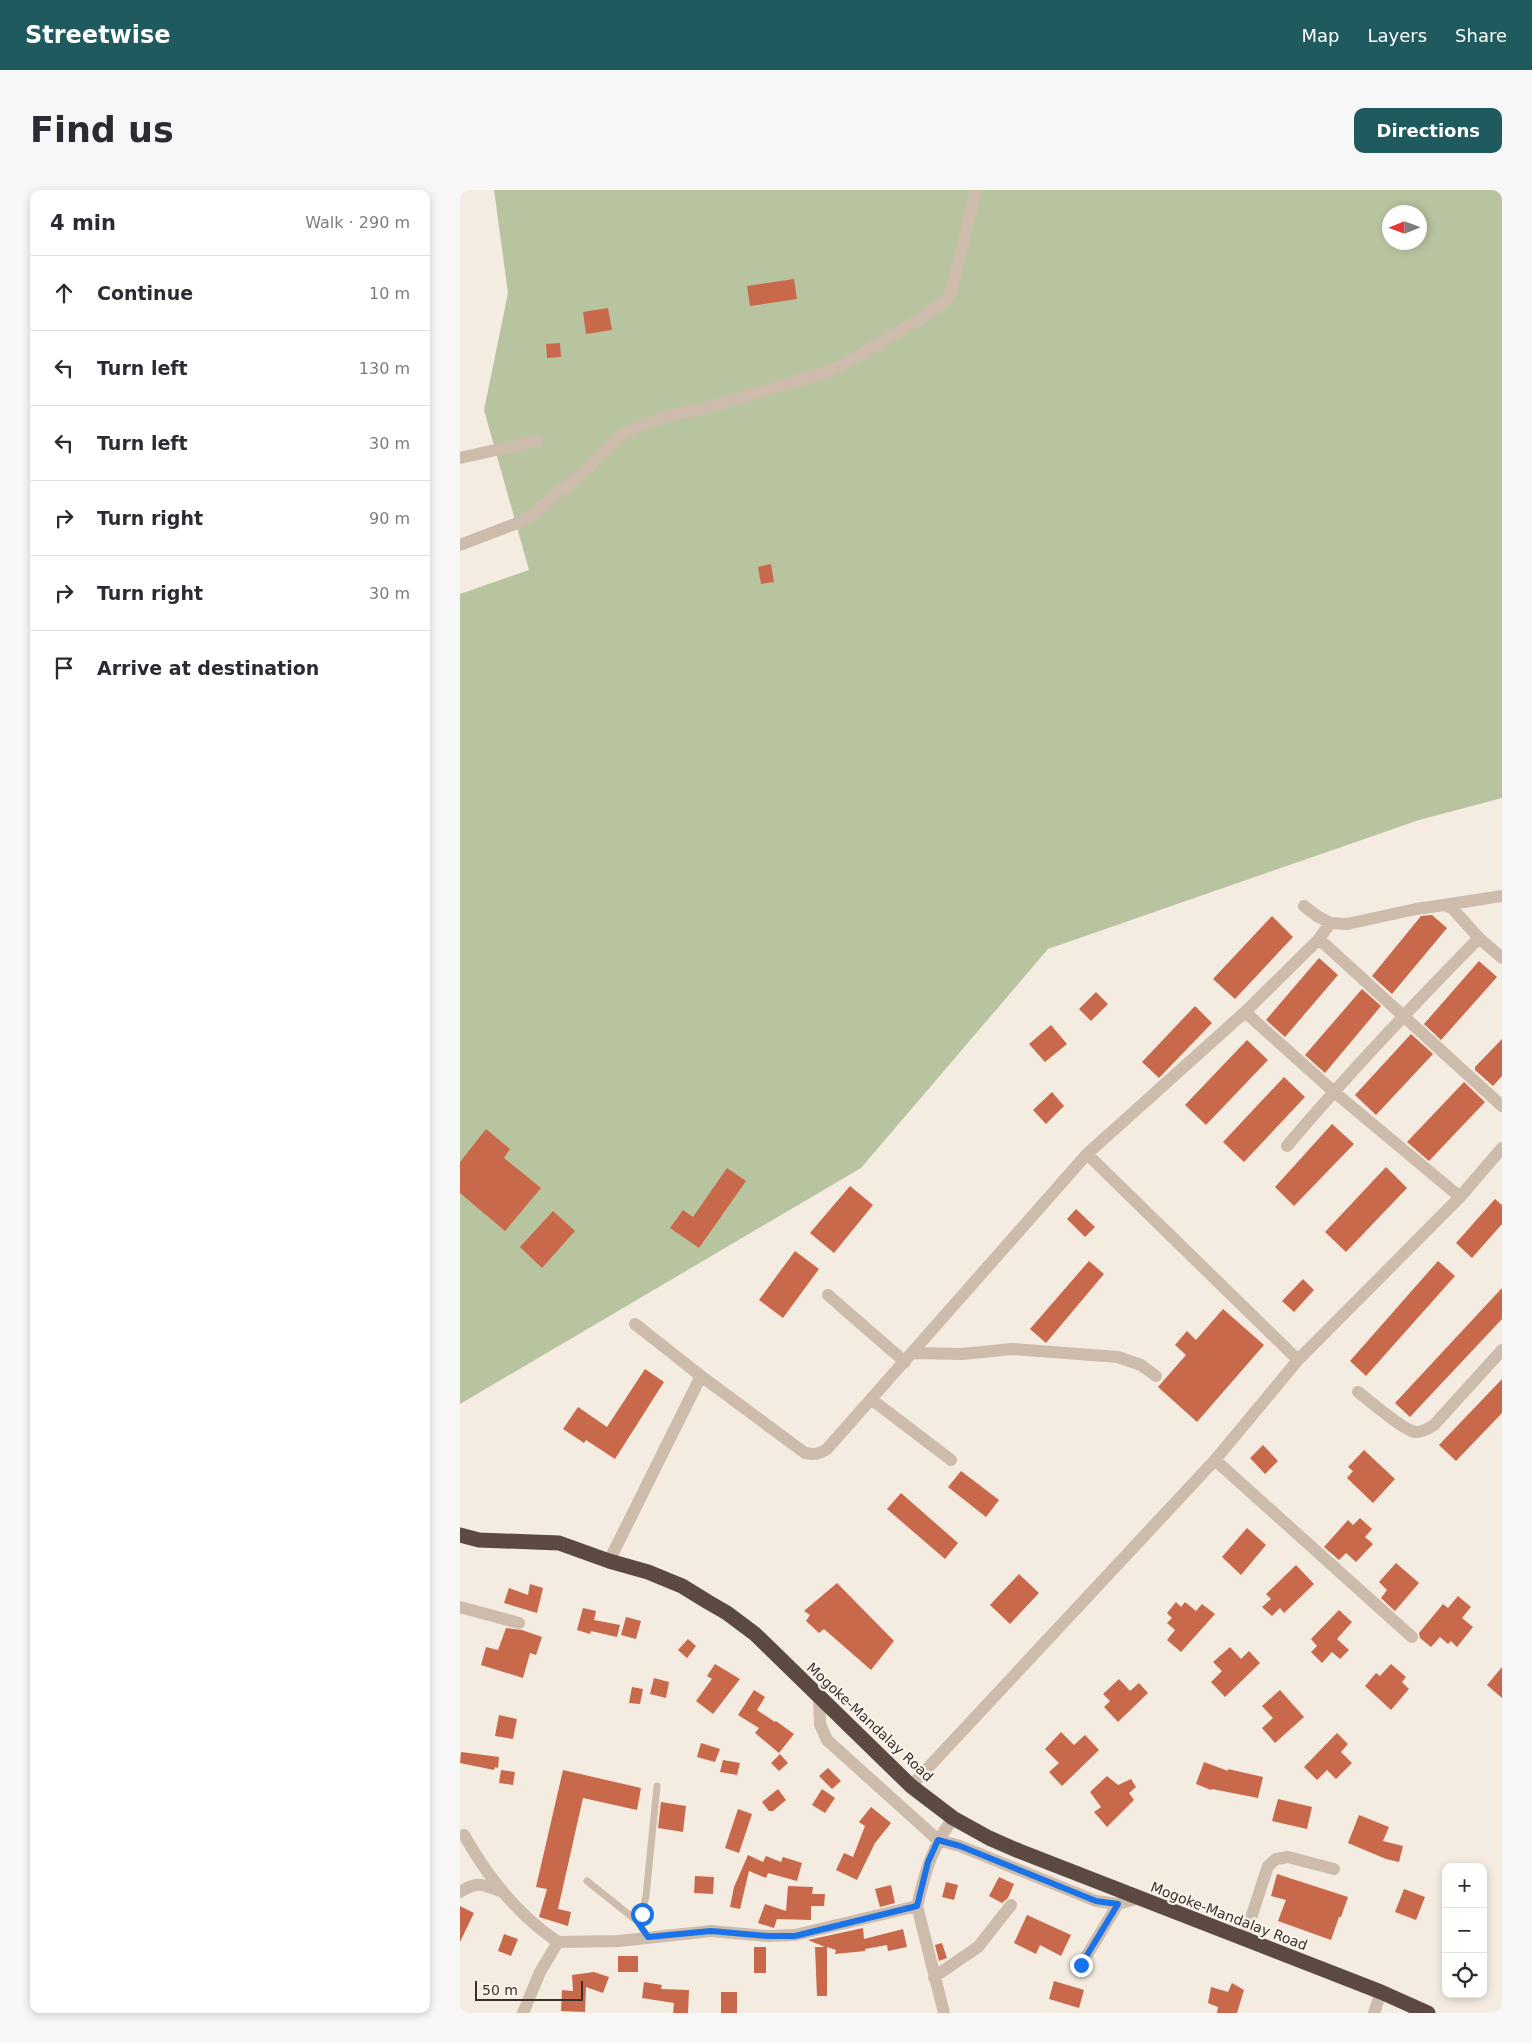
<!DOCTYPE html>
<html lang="en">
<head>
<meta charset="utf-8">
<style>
	:root { --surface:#fff; --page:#f7f7f7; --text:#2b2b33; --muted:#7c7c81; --line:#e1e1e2; --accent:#1f5a5e }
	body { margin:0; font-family:"DejaVu Sans",sans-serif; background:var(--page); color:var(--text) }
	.controls { position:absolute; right:15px; bottom:15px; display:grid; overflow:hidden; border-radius:10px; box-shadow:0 2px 8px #0003 }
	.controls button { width:45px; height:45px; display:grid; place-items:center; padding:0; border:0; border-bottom:1px solid var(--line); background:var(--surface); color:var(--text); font:25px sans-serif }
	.compass { position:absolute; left:922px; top:15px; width:45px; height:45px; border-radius:50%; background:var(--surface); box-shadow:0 2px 8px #0003; rotate:269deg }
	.scale { position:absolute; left:15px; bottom:12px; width:108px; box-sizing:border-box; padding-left:5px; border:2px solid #3b302b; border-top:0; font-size:14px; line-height:18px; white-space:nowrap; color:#3b302b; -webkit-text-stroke:4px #fbf5ee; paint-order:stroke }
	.stop { position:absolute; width:15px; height:15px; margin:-11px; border:4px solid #1a73e8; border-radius:50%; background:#fff }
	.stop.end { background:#1a73e8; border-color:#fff; box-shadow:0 1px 5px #0008 }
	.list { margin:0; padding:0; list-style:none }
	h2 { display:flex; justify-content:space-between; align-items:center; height:65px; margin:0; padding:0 20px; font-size:21px }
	h2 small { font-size:16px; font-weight:400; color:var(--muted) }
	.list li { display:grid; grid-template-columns:32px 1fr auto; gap:15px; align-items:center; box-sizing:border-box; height:75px; padding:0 20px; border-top:1px solid var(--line) }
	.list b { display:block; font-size:19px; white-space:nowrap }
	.list em { font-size:16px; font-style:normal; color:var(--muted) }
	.icon { flex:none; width:28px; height:28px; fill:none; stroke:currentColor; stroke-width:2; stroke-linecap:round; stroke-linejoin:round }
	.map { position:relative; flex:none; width:1042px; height:1823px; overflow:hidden; border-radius:10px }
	header { display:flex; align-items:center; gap:30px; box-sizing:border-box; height:70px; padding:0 25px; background:var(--accent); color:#fff }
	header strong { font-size:24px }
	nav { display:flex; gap:28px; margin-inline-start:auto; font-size:18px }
	.intro { display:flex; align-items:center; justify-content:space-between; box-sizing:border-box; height:120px; padding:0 30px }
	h1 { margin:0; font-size:35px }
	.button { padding:12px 22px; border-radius:10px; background:var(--accent); color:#fff; font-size:18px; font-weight:700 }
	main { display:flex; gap:30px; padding:0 30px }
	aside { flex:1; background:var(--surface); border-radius:10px; box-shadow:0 2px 8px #0003 }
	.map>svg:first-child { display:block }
	.green { fill:#b8c4a0; fill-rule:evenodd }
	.building { fill:#c8694b }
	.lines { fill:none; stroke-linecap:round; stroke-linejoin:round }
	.lane { stroke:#cdbbac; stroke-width:7 }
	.street { stroke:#cdbbac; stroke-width:12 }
	.highway { stroke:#5c4a42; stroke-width:15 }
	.route { stroke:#1a73e8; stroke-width:6 }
	.labels { text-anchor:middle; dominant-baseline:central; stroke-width:4.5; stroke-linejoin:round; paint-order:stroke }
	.street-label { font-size:14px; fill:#3b302b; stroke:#fbf5ee }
</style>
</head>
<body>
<header>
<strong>Streetwise</strong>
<nav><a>Map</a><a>Layers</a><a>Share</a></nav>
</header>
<div class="intro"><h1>Find us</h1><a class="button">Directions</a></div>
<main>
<aside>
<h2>4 min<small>Walk · 290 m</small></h2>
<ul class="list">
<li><svg class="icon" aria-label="ahead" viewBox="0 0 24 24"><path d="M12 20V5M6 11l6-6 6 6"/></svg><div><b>Continue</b></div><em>10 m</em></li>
<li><svg class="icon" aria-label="left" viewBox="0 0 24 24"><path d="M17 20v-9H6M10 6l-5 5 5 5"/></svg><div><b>Turn left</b></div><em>130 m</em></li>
<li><svg class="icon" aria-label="left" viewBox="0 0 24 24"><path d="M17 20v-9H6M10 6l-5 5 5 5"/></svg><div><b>Turn left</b></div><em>30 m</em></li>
<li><svg class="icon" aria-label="right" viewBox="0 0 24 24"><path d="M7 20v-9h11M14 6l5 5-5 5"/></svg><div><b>Turn right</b></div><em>90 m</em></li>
<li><svg class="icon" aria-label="right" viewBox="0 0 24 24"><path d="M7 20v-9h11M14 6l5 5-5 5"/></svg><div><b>Turn right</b></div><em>30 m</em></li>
<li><svg class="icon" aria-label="arrive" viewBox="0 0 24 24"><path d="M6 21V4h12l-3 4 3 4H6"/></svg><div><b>Arrive at destination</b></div></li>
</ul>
</aside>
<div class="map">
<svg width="1042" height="1823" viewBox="0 0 1042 1823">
	<rect width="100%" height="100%" fill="#f4ebe1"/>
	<path class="green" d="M34,0h1008v608l-83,22 -371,129 -187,219 -401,236v-810l69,-24 -45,-160 24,-117zM929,22h30v30h-30z"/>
	<path class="building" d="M334,89l3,20 -47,7 -3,-20z
		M148,118l4,22 -26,4 -3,-22z
		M100,153l1,14 -14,1 -1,-14z
		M311,374l3,18 -13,2 -3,-17z
		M972,725l15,13 -55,66 -20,-18 49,-60z
		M812,726l21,21 -58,62 -22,-20z
		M859,768l19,17 -53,62 -19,-17z
		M1019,771l18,16 -56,63 -17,-16z
		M902,799l19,17 -56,67 -20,-18z
		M636,802l12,12 -17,17 -12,-12z
		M735,816l17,17 -53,55 -17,-16z
		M591,835l16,19 -22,18 -16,-18z
		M951,844l22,20 -57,61 -21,-20z
		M1042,849v37l-9,10 -18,-16v-3z
		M787,850l21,20 -62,65 -21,-20z
		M824,887l21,20 -61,65 -21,-20z
		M1004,892l21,20 -56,59 -22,-19z
		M592,902l12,14 -18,18 -13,-14z
		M872,934l22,20 -60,62 -19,-19z
		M26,939l24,20 -6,9 37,30 -36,43 -45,-38v-31z
		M926,977l21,21 -61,64 -21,-20z
		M267,978l19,13 -47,67 -29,-20 13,-18 10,7z
		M390,996l23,19 -39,48 -24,-20z
		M1035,1009l7,6v19l-30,34 -16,-15z
		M616,1019l19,18 -10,10 -18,-18z
		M93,1021l22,20 -33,37 -22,-21z
		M335,1061l24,18 -36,49 -24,-18z
		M629,1071l15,13 -58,69 -16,-14z
		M978,1071l17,15 -89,100 -16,-15z
		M843,1089l11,11 -20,22 -12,-11z
		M1042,1098v31l-92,98 -15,-14z
		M763,1119l41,36 -67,77 -39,-35 28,-32 -11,-10 12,-14 9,9z
		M185,1179l19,13 -49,77 -29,-19 -2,3 -21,-14 15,-22 29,20z
		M1042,1189v34l-46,48 -17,-16z
		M803,1255l15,16 -13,13 -15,-16z
		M904,1260l31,29 -22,24 -26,-25 6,-7 -5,-4z
		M501,1281l38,29 -13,17 -38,-30z
		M441,1303l57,50 -13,16 -58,-50z
		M900,1328l12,11 -7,8 8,7 -17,18 -10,-9 -7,7 -15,-13 24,-27 5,5z
		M787,1338l19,17 -25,30 -19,-18z
		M936,1373l23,20 -24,28 -14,-13 6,-8 -8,-8z
		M836,1375l18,19 -30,29 -4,-5 -8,8 -10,-9 9,-8 -5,-5z
		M559,1384l20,19 -29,31 -20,-19z
		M377,1393l57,58 -23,29 -47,-41 -5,4 -13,-12 4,-6 -6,-4z
		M70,1394l13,4 -6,25 -33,-10 5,-15 19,7z
		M998,1406l13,11 -9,11 11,9 -16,20 -6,-6 -3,3 -8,-7 -9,10 -11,-9 -1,-5 24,-29 5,4z
		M716,1412l5,5 4,-5 11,9 6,-7 13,10 -34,38 -14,-12 8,-10 -8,-7 5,-5 -5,-5z
		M123,1418l13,3 -2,9 26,5 -3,12 -26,-6 -1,3 -13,-4z
		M879,1420l13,12 -15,17 12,11 -9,9 -8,-7 -10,11 -11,-11 6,-6 -6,-7z
		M166,1427l15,4 -5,18 -15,-4z
		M46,1438l16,2 20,7 -6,18 -6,-2 -7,25 -42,-13 5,-18 12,3z
		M228,1449l8,7 -9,12 -9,-8z
		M770,1457l11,12 8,-8 11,12 -35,34 -14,-15 11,-11 -9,-9z
		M255,1474l25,15 -27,35 -17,-13 16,-22 -5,-3z
		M931,1474l15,13 -4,5 7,7 -18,21 -26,-24 11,-13 4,3z
		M1042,1477v31l-15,-13z
		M194,1488l15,4 -3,16 -16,-4z
		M659,1489l11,12 9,-8 9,10 -30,29 -14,-15 6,-6 -7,-7z
		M172,1497l11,2 -3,15 -11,-1z
		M294,1500l11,7 -8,13 18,12 1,-1 18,13 -15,19 -24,-20 4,-5 -21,-13z
		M820,1500l24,27 -29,26 -13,-15 11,-10 -11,-12z
		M39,1525l18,4 -4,20 -18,-3z
		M601,1542l13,13 11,-10 14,15 -37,36 -13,-14 10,-9 -14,-14z
		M877,1543l11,11 -7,8 11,11 -16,16 -9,-9 -10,10 -13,-13z
		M241,1553l19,6 -5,13 -18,-5z
		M1,1562l38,5 -1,11 -3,-1 -1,3 -34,-7z
		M320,1564l8,9 -9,8 -8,-8z
		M263,1570l17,3 -3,12 -17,-3z
		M744,1572l24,9v-2l35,8 -5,21 -46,-9 -1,1 -15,-6z
		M368,1578l13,13 -9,8 -13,-13z
		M41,1580l14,2 -2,13 -14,-2z
		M103,1580l78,18 -4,22 -54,-12 -25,111 13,3 -3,14 -29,-9 8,-28 -11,-2z
		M647,1586l11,9 13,-6 5,8 -7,6 5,7 -27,27 -13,-15 7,-5 -11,-15z
		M318,1599l8,11 -13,11h-4l-7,-9z
		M362,1599l13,9 -10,15 -13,-8z
		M818,1609l34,8 -5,22 -35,-8z
		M201,1612l25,4 -3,26 -25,-4z
		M411,1617l20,16 -16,20 -18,37 -21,-10 8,-17 9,4 12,-31 -6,-4z
		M278,1619l14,5 -13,39 -14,-5z
		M899,1625l30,12 -6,14 20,5 -4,16 -13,-3 -38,-16z
		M288,1665l15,7 3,-6 15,6 2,-5 19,6 -5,18 -29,-8 -2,5 -17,-7 -9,38 -10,-2 4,-20z
		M817,1684l71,23 -7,20h-2l-8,23 -53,-19 8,-21 -15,-4z
		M235,1686l19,1 -1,17 -19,-1z
		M539,1687l15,7 -6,14 -6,5 -13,-7z
		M486,1692l12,3 -4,15 -12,-3z
		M431,1695l4,18 -15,4 -5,-18z
		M328,1696l25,1 -1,7h13l-1,12h-13v14l-34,-1 -3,9 -16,-5 7,-19 21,7z
		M944,1699l21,8 -9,23 -21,-8z
		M0,1716l14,7 -14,29z
		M567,1725l44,20 -10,21 -21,-11 -4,9 -22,-11z
		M403,1738l1,11 39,-10 4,18 -19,4 -1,-6 -22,4v2l-30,3 1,-4 -9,-3v49h-10l-2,-49h10l-17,-7z
		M44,1744l14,5 -7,17 -13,-5z
		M482,1753l5,15 -8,3 -4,-16z
		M294,1757h12v26h-12z
		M158,1766h20v16h-20z
		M134,1782l15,5 -6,16 -17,-6 -1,25 -24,-1 1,-21 11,1 -1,-16z
		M594,1791l30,9 -5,18 -30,-9z
		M184,1792l18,3 -1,4 28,1 -1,23h-15l1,-10 -32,-5z
		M772,1793l12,7 -7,23h-20l1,-6 -10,-4 3,-16 17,5z
		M261,1802h16v21h-16z"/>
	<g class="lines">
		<path class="lane" d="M127,1691l50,40 11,16
			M177,1731l5,-7 4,-18 11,-110"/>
		<path class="street" d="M0,268l77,-17
			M0,355l55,-21 16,-9 54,-44 16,-17 22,-20 12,-6 35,-13 33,-6 124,-37 14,-6 87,-52 20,-16 4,-9 24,-99
			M984,715l58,-9
			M844,716l13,10 13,7 17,1 69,-15 28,-4 8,3 27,30 23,20
			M859,749l183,167
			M785,822l88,79 127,106
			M827,956c61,-72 126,-141 192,-208
			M627,964l211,206
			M368,1105l77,67
			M175,1134l66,52
			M453,1163l49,1 50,-5 106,8 23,8 15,11
			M898,1202c12,9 45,38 57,40 6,1 14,-4 19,-7l68,-75
			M411,1209l80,61
			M755,1270l197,177
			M149,1371l92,-185 104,77c10,2 14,1 22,-4l260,-295 158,-142 74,-73 11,-16
			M0,1417l59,16
			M359,1507l1,27 7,16 111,100 22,6 136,55 22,3 21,-6
			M451,1596l304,-326 83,-100 162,-163 42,-49
			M4,1645c23,41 55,81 94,107
			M0,1702c19,-12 23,-7 43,0
			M457,1716l27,107
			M784,1749l24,-73 8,-7 12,-2 46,12
			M621,1775l37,-61
			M474,1787l44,-30 33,-42
			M63,1823l17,-41 18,-30 61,-1 92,-10 57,5 27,-1 122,-29c9,-37 14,-56 36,-88
			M914,1823l7,-21"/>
		<path class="highway" d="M0,1345l19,5 80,3 50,18 39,11 34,14 26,16 19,11 28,21 156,152 42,32 36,20 30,13 362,141 47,21"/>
	</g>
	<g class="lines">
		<path class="route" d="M182,1724l-5,7 11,16 63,-6 57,5h27l122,-30 11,-44 10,-22 22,6 136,55 22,3 -37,61"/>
	</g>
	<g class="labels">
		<g class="street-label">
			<text transform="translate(410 1532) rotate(43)">Mogoke-Mandalay Road</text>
			<text transform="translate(769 1726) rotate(21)">Mogoke-Mandalay Road</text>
		</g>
	</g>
</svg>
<div class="controls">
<button>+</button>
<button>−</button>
<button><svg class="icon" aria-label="locate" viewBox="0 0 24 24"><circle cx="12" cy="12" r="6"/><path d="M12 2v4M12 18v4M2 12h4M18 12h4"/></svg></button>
</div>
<svg class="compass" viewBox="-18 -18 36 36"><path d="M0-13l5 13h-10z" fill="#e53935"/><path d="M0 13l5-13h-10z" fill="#7c7c81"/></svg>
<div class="scale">50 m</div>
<div class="stop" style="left:182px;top:1724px"></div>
<div class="stop end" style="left:621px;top:1775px"></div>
</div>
</main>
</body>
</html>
